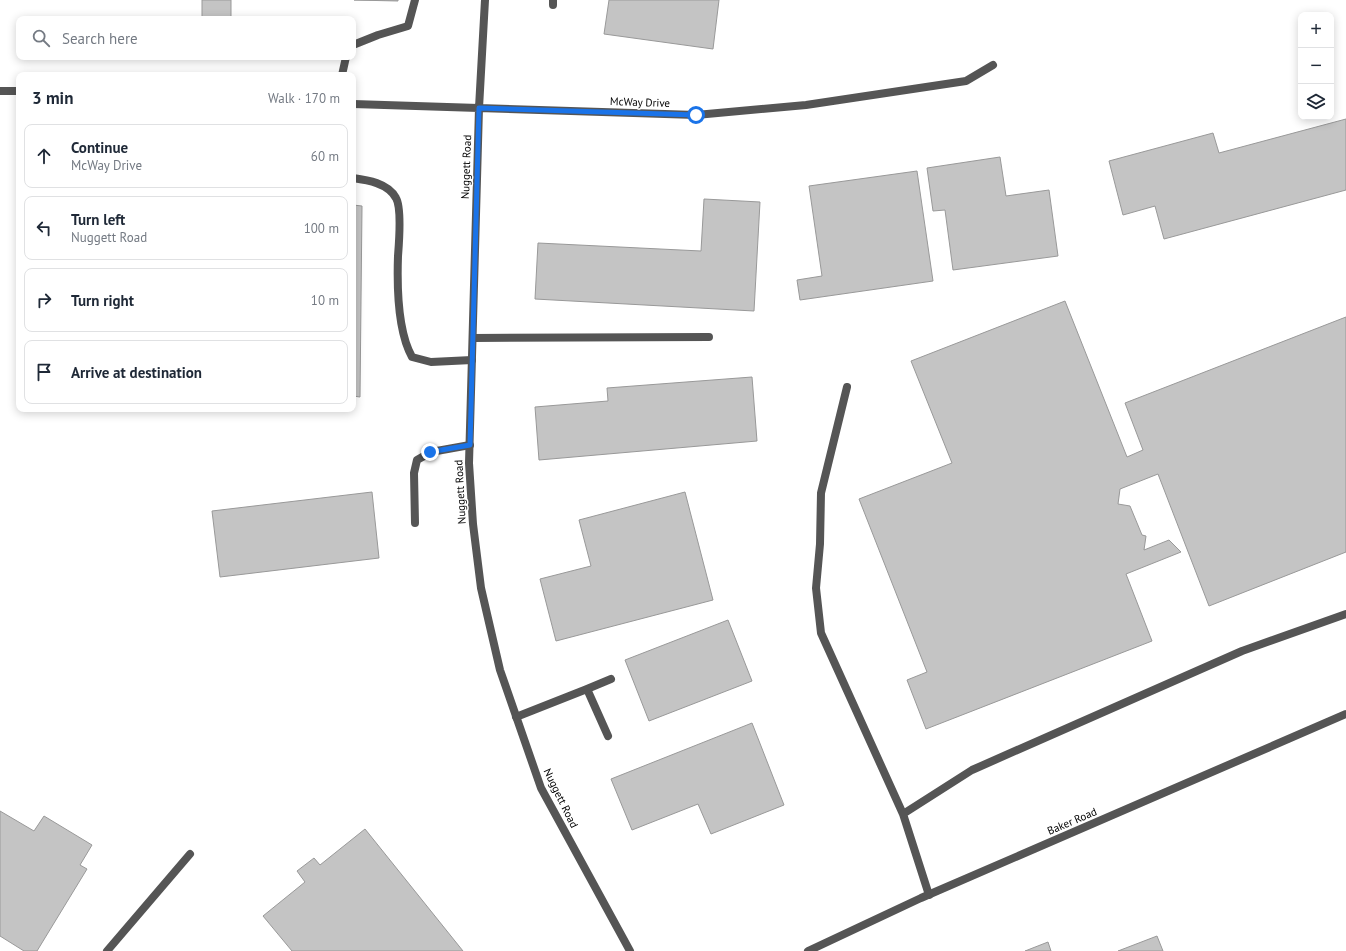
<!DOCTYPE html>
<html lang="en">
<head>
<meta charset="utf-8">
<style>
	:root { --surface:#fff; --page:#f6f6f7; --text:#1f2937; --muted:#747a83; --line:#e0e1e3 }
	body { margin:0; font-family:"PT Sans",sans-serif; background:var(--page); color:var(--text) }
	.controls { position:absolute; right:12px; top:12px; display:grid; overflow:hidden; border-radius:8px; box-shadow:0 2px 10px #0003 }
	.controls button { width:36px; height:36px; display:grid; place-items:center; padding:0; border:0; border-bottom:1px solid var(--line); background:var(--surface); color:var(--text); font:20px sans-serif }
	.stop { position:absolute; width:12px; height:12px; margin:-9px; border:3px solid #1a73e8; border-radius:50%; background:#fff }
	.stop.end { background:#1a73e8; border-color:#fff; box-shadow:0 1px 4px #0008 }
	.list { margin:0; padding:0; list-style:none }
	h2 { display:flex; justify-content:space-between; align-items:center; height:52px; margin:0; padding:0 16px; font-size:17px }
	h2 small { font-size:13px; font-weight:400; color:var(--muted) }
	.list li { display:grid; grid-template-columns:26px 1fr auto; gap:12px; align-items:center; box-sizing:border-box; height:64px; margin:0 8px 8px; padding:0 8px; border:1px solid var(--line); border-radius:8px }
	.list b { display:block; font-size:15px; white-space:nowrap }
	.list p { margin:0; font-size:13px; white-space:nowrap; color:var(--muted) }
	.list em { font-size:13px; font-style:normal; color:var(--muted) }
	.icon { flex:none; width:22px; height:22px; fill:none; stroke:currentColor; stroke-width:2; stroke-linecap:round; stroke-linejoin:round }
	.map { position:relative; flex:none; width:1346px; height:951px; overflow:hidden }
	.search { position:absolute; background:var(--surface); box-shadow:0 2px 10px #0003; left:16px; top:16px; width:340px; height:44px; display:flex; align-items:center; gap:10px; box-sizing:border-box; padding:0 14px; border-radius:8px; color:var(--muted); font-size:15px }
	.panel { position:absolute; background:var(--surface); box-shadow:0 2px 10px #0003; left:16px; top:72px; width:340px; height:340px; border-radius:8px }
	.map>svg:first-child { display:block }
	.building { fill:#c4c4c4; stroke:#999 }
	.lines { fill:none; stroke-linecap:round; stroke-linejoin:round }
	.service { stroke:#555; stroke-width:8 }
	.minor { stroke:#555; stroke-width:8 }
	.tertiary { stroke:#555; stroke-width:8 }
	.route { stroke:#1a73e8; stroke-width:5 }
	.labels { text-anchor:middle; dominant-baseline:central; stroke-width:3; stroke-linejoin:round; paint-order:stroke }
	.street-label { font-size:11px; fill:#000; stroke:#fff }
</style>
</head>
<body>
<div class="map">
<svg width="1346" height="951" viewBox="0 0 1346 951">
	<rect width="100%" height="100%" fill="#fff"/>
	<path class="building" d="M202,0h29v19h-29z
		M354,0h44v1z
		M609,0h110l-6,49 -109,-15z
		M1346,119v71l-182,49 -9,-33 -32,9 -14,-54 104,-28 6,20z
		M1000,157l6,39 43,-6 9,66 -105,14 -8,-60 -12,1 -6,-43z
		M917,171l16,110 -133,19 -3,-20 25,-4 -13,-90z
		M704,199l56,3 -6,109 -219,-12 3,-56 163,8z
		M353,205l9,1 -2,191 -7,-1z
		M1065,301l62,156 16,-7 -18,-47 221,-86v235l-137,54 -51,-132 -38,15 -2,15 12,2 12,29 4,1 -2,14 25,-10 12,12 -55,22 26,67 -226,88 -19,-49 20,-8 -68,-173 93,-36 -41,-102z
		M752,377l5,64 -218,19 -4,-53 73,-6 -1,-13z
		M372,492l7,66 -159,19 -8,-66z
		M685,492l28,108 -157,41 -16,-62 51,-13 -12,-46z
		M728,620l24,61 -103,40 -24,-61z
		M752,723l32,82 -73,29 -13,-30 -66,26 -21,-51z
		M0,811l34,20 10,-15 48,29 -12,20 7,4 -50,82h-13l-24,-15z
		M365,829l98,122h-171l-29,-35 42,-34 -8,-11 17,-13 6,7z
		M1157,936l6,15h-45z
		M1048,942l3,9h-26z"/>
	<g class="lines">
		<path class="service" d="M553,5v-5
			M353,45l25,-10 30,-9 7,-26
			M342,75l4,-18
			M353,178c14,2 35,5 43,20 6,10 3,45 2,58 -1,29 0,76 14,101l19,5 41,-2
			M473,338l236,-1
			M847,387l-26,106 -1,51 -4,44 5,45 82,181 26,81
			M415,523l-1,-50 3,-13 14,-8 39,-7
			M516,717l71,-28
			M608,736l-21,-47 24,-10
			M903,814l69,-44 270,-119 104,-37
			M107,951l83,-97"/>
		<path class="minor" d="M485,0l-6,108 -10,355 4,61 8,64 19,82 41,118 89,163
			M0,91h19
			M353,104l343,11 110,-10 160,-24 27,-16"/>
		<path class="tertiary" d="M808,951l113,-53 425,-184"/>
	</g>
	<g class="lines">
		<path class="route" d="M430,452l40,-7 9,-337 217,7"/>
	</g>
	<g class="labels">
		<g class="street-label">
			<text transform="translate(640 102) rotate(2)">McWay Drive</text>
			<text transform="translate(466 167) rotate(-88)">Nuggett Road</text>
			<text transform="translate(460 492) rotate(-93)">Nuggett Road</text>
			<text transform="translate(561 798) rotate(64)">Nuggett Road</text>
			<text transform="translate(1072 821) rotate(-23)">Baker Road</text>
		</g>
	</g>
</svg>
<div class="controls">
<button>+</button>
<button>−</button>
<button><svg class="icon" aria-label="layers" viewBox="0 0 24 24"><path d="M12 4l9 5-9 5-9-5zM3 14l9 5 9-5"/></svg></button>
</div>
<div class="stop" style="left:696px;top:115px"></div>
<div class="stop end" style="left:430px;top:452px"></div>
<div class="search"><svg class="icon" aria-label="search" viewBox="0 0 24 24"><circle cx="10" cy="10" r="6"/><path d="M15 15l6 6"/></svg>Search here</div>
<section class="panel">
<h2>3 min<small>Walk · 170 m</small></h2>
<ul class="list">
<li><svg class="icon" aria-label="ahead" viewBox="0 0 24 24"><path d="M12 20V5M6 11l6-6 6 6"/></svg><div><b>Continue</b><p>McWay Drive</p></div><em>60 m</em></li>
<li><svg class="icon" aria-label="left" viewBox="0 0 24 24"><path d="M17 20v-9H6M10 6l-5 5 5 5"/></svg><div><b>Turn left</b><p>Nuggett Road</p></div><em>100 m</em></li>
<li><svg class="icon" aria-label="right" viewBox="0 0 24 24"><path d="M7 20v-9h11M14 6l5 5-5 5"/></svg><div><b>Turn right</b></div><em>10 m</em></li>
<li><svg class="icon" aria-label="arrive" viewBox="0 0 24 24"><path d="M6 21V4h12l-3 4 3 4H6"/></svg><div><b>Arrive at destination</b></div></li>
</ul>
</section>
</div>
</body>
</html>
